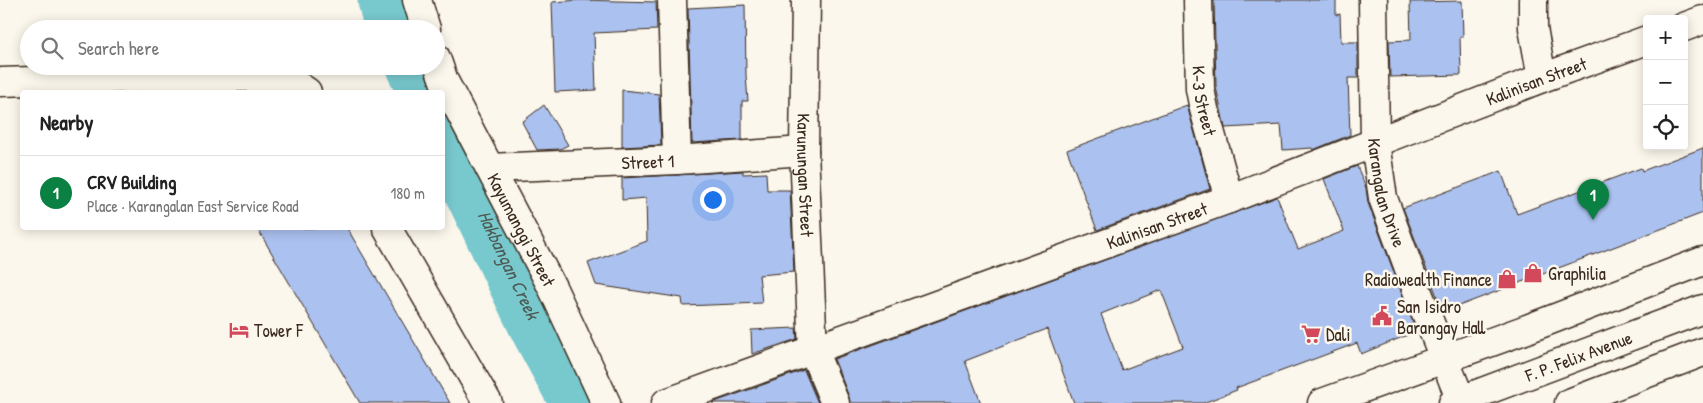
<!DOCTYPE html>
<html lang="en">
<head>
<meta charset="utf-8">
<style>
	:root { --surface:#fff; --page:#f6f6f6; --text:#222; --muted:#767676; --line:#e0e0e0; --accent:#0b8043 }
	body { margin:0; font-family:"Patrick Hand",sans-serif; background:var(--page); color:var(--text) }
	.controls { position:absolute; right:15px; top:15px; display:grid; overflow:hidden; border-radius:5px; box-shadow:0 2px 12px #0003 }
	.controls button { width:45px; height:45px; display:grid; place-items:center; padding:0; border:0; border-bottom:1px solid var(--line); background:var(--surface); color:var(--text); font:25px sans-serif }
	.you { position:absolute; left:712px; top:199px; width:18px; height:18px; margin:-12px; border:4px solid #fff; border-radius:50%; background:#1a73e8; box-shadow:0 0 0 8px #1a73e833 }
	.badge { display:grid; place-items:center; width:32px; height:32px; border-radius:50%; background:var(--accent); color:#fff; font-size:16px; font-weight:700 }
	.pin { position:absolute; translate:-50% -41px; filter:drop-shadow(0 1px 2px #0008) }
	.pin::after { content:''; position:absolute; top:26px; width:18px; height:15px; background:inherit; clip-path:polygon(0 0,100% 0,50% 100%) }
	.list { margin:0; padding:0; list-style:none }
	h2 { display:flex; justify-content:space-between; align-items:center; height:65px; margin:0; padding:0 20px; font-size:21px }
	h2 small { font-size:16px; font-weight:400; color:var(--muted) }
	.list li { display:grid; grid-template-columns:32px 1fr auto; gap:15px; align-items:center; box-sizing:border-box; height:75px; padding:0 20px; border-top:1px solid var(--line) }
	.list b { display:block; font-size:19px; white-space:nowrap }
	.list p { margin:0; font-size:16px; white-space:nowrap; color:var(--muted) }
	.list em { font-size:16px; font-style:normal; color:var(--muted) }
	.icon { flex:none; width:28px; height:28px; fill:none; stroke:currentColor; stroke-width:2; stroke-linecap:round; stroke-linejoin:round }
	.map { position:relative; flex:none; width:1703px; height:403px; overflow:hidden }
	.search { position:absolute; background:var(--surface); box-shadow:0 2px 12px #0003; left:20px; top:20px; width:425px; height:55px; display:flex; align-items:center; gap:12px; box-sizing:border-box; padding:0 18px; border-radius:28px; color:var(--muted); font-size:19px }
	.panel { position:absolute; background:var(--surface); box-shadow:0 2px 12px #0003; left:20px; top:90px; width:425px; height:140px; border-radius:5px }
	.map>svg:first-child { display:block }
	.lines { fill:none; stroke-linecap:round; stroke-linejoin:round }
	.river { stroke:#78c9ce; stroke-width:59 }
	.building { fill:#abc1ef; stroke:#3b2a1e; fill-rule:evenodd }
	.minor-casing { stroke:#3b2a1e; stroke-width:31 }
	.major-casing { stroke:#3b2a1e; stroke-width:31 }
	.minor { stroke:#fbf7ec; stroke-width:28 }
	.major { stroke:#fbf7ec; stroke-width:28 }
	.labels { text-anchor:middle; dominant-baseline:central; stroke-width:5; stroke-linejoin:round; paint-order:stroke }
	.street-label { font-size:18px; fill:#3b2a1e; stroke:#fbf7ec }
	.poi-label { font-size:18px; fill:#3b2a1e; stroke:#fbf7ec; text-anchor:start }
	.water-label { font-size:19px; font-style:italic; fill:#4d5a53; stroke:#fbf7ec }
</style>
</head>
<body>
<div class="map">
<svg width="1703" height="403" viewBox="0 0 1703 403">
	<rect width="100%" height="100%" fill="#fbf7ec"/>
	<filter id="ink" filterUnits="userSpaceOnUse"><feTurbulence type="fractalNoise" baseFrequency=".02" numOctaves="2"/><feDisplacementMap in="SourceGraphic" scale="10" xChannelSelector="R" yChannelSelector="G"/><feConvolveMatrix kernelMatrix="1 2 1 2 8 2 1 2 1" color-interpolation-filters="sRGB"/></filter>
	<g filter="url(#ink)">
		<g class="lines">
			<g class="river">
				<path d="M387,0l4,16 6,13"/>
				<path d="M415,66l12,26"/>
				<path id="s1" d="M442,125l97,202 41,76"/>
			</g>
		</g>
		<path class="building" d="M580,0l76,2 1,28 -63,3 2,57 -41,2 -3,-90z
			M1214,0h122v15l4,-1 1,28h17v36h-10l2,57 -37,15 -1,-2 -29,2 -2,-25 -56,3 -9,-41z
			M1462,1l1,36h-3l1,38 -71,2 -1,-36 22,-1 -1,-38z
			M745,5l1,70 2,26h-6v39l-50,3 -4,-135z
			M622,90l37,4 2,51 -39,2z
			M544,105l24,40 -8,4 -23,1 -15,-28z
			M1187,105l23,84 -113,41 -30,-80z
			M1703,148v65l-260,99 -40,-104 98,-37 16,43 124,-46 1,3z
			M1357,166l9,22 2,15 45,120 -6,3 3,8 -49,20 -4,-11 -121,45 1,2 -34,13h-129l-27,-74 -82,32 16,42h-131l-1,-6 -15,-38 443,-162 21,52 46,-18 -20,-52zM1161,290l22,57 -61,23 -21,-56z
			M743,171v3l23,-1 1,17h23l4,82 -35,3 3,28 -79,3 -1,-8 -86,-13 -8,-22 59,-22 -1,-43 -24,2v-22z
			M257,228h90l103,175h-90z
			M796,328l1,11 -45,15 -1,-24z
			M804,370l14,33h-106z"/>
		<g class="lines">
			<defs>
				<g id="minor">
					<path d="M417,0l9,29"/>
					<path d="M672,0l5,160"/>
					<path id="s2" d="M806,0l-2,151 9,199 22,53"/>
					<path id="s3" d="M1198,0l2,89 4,20 25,90"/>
					<path id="s4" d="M1373,0l2,143 8,55 35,95 44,110"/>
					<path d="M1533,0v28l9,50"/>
					<path d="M1684,27l19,-7"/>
					<path id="s5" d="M436,58l8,23 108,206 54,116"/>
					<path d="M0,82l167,-5h99l17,3 15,6 9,6"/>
					<path id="s6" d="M490,168l187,-8 127,-9"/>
					<path d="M387,228l101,175"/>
					<path id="s7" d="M666,403l563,-204 313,-121 105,-38"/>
					<path d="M1322,403l205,-74 176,-68"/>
				</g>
				<g id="major">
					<path id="s8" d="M1453,403l250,-94"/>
					<path d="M1569,403l134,-51"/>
				</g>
			</defs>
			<use href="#minor" class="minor-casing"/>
			<use href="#major" class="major-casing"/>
			<use href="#minor" class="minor"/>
			<use href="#major" class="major"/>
		</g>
	</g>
	<defs>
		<symbol id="shop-bare" viewBox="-9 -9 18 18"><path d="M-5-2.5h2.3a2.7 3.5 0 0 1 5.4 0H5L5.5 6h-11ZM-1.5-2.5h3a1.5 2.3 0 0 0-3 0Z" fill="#d1495b" stroke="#fbf7ec" stroke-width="2.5" paint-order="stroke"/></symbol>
		<symbol id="civic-bare" viewBox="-9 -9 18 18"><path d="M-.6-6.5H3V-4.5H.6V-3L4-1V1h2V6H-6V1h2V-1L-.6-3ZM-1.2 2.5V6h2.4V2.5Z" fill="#d1495b" stroke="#fbf7ec" stroke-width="2.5" paint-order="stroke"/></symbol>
		<symbol id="hotel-bare" viewBox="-9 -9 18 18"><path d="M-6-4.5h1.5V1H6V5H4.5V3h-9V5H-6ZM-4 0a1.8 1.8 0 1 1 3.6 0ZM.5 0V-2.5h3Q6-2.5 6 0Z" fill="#d1495b" stroke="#fbf7ec" stroke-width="2.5" paint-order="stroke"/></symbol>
		<symbol id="supermarket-bare" viewBox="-9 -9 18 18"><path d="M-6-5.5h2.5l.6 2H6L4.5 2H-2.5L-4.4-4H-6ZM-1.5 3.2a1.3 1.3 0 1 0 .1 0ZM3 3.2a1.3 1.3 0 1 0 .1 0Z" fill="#d1495b" stroke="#fbf7ec" stroke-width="2.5" paint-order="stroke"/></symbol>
	</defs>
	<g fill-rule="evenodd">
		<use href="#shop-bare" x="1519" y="259" width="28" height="28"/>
		<use href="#shop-bare" x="1493" y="265" width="28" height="28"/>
		<use href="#civic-bare" x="1368" y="302" width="28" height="28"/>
		<use href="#hotel-bare" x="225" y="316" width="28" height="28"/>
		<use href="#supermarket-bare" x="1297" y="320" width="28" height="28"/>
	</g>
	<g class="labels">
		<g class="street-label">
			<text stroke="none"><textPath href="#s7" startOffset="928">Kalinisan Street</textPath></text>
			<text stroke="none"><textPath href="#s3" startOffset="101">K-3 Street</textPath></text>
			<text stroke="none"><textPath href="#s6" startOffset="158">Street 1</textPath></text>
			<text stroke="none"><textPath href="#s2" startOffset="175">Karunungan Street</textPath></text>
			<text stroke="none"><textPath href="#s4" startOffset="194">Karangalan Drive</textPath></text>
			<text stroke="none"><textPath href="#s7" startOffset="522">Kalinisan Street</textPath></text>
			<text stroke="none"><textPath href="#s5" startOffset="192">Kayumanggi Street</textPath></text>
			<text stroke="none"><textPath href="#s8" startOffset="134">F. P. Felix Avenue</textPath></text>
		</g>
		<g class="poi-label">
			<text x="1548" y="273">Graphilia</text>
			<text x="1492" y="279" text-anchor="end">Radiowealth Finance</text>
			<text x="1397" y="306">San Isidro<tspan x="1397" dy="21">Barangay Hall</tspan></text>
			<text x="254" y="330">Tower F</text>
			<text x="1326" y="334">Dali</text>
		</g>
		<g class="water-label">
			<text stroke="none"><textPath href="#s1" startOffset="155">Hakbangan Creek</textPath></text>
		</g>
	</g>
</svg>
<div class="controls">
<button>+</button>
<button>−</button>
<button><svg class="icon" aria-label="locate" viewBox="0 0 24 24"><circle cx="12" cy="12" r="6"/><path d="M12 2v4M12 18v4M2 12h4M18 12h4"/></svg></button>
</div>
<div class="you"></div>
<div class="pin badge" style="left:1593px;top:220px">1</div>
<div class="search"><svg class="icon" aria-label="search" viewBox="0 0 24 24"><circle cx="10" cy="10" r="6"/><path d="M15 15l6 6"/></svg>Search here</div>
<section class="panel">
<h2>Nearby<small></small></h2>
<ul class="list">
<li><span class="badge">1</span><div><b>CRV Building</b><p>Place · Karangalan East Service Road</p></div><em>180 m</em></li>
</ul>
</section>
</div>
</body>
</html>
